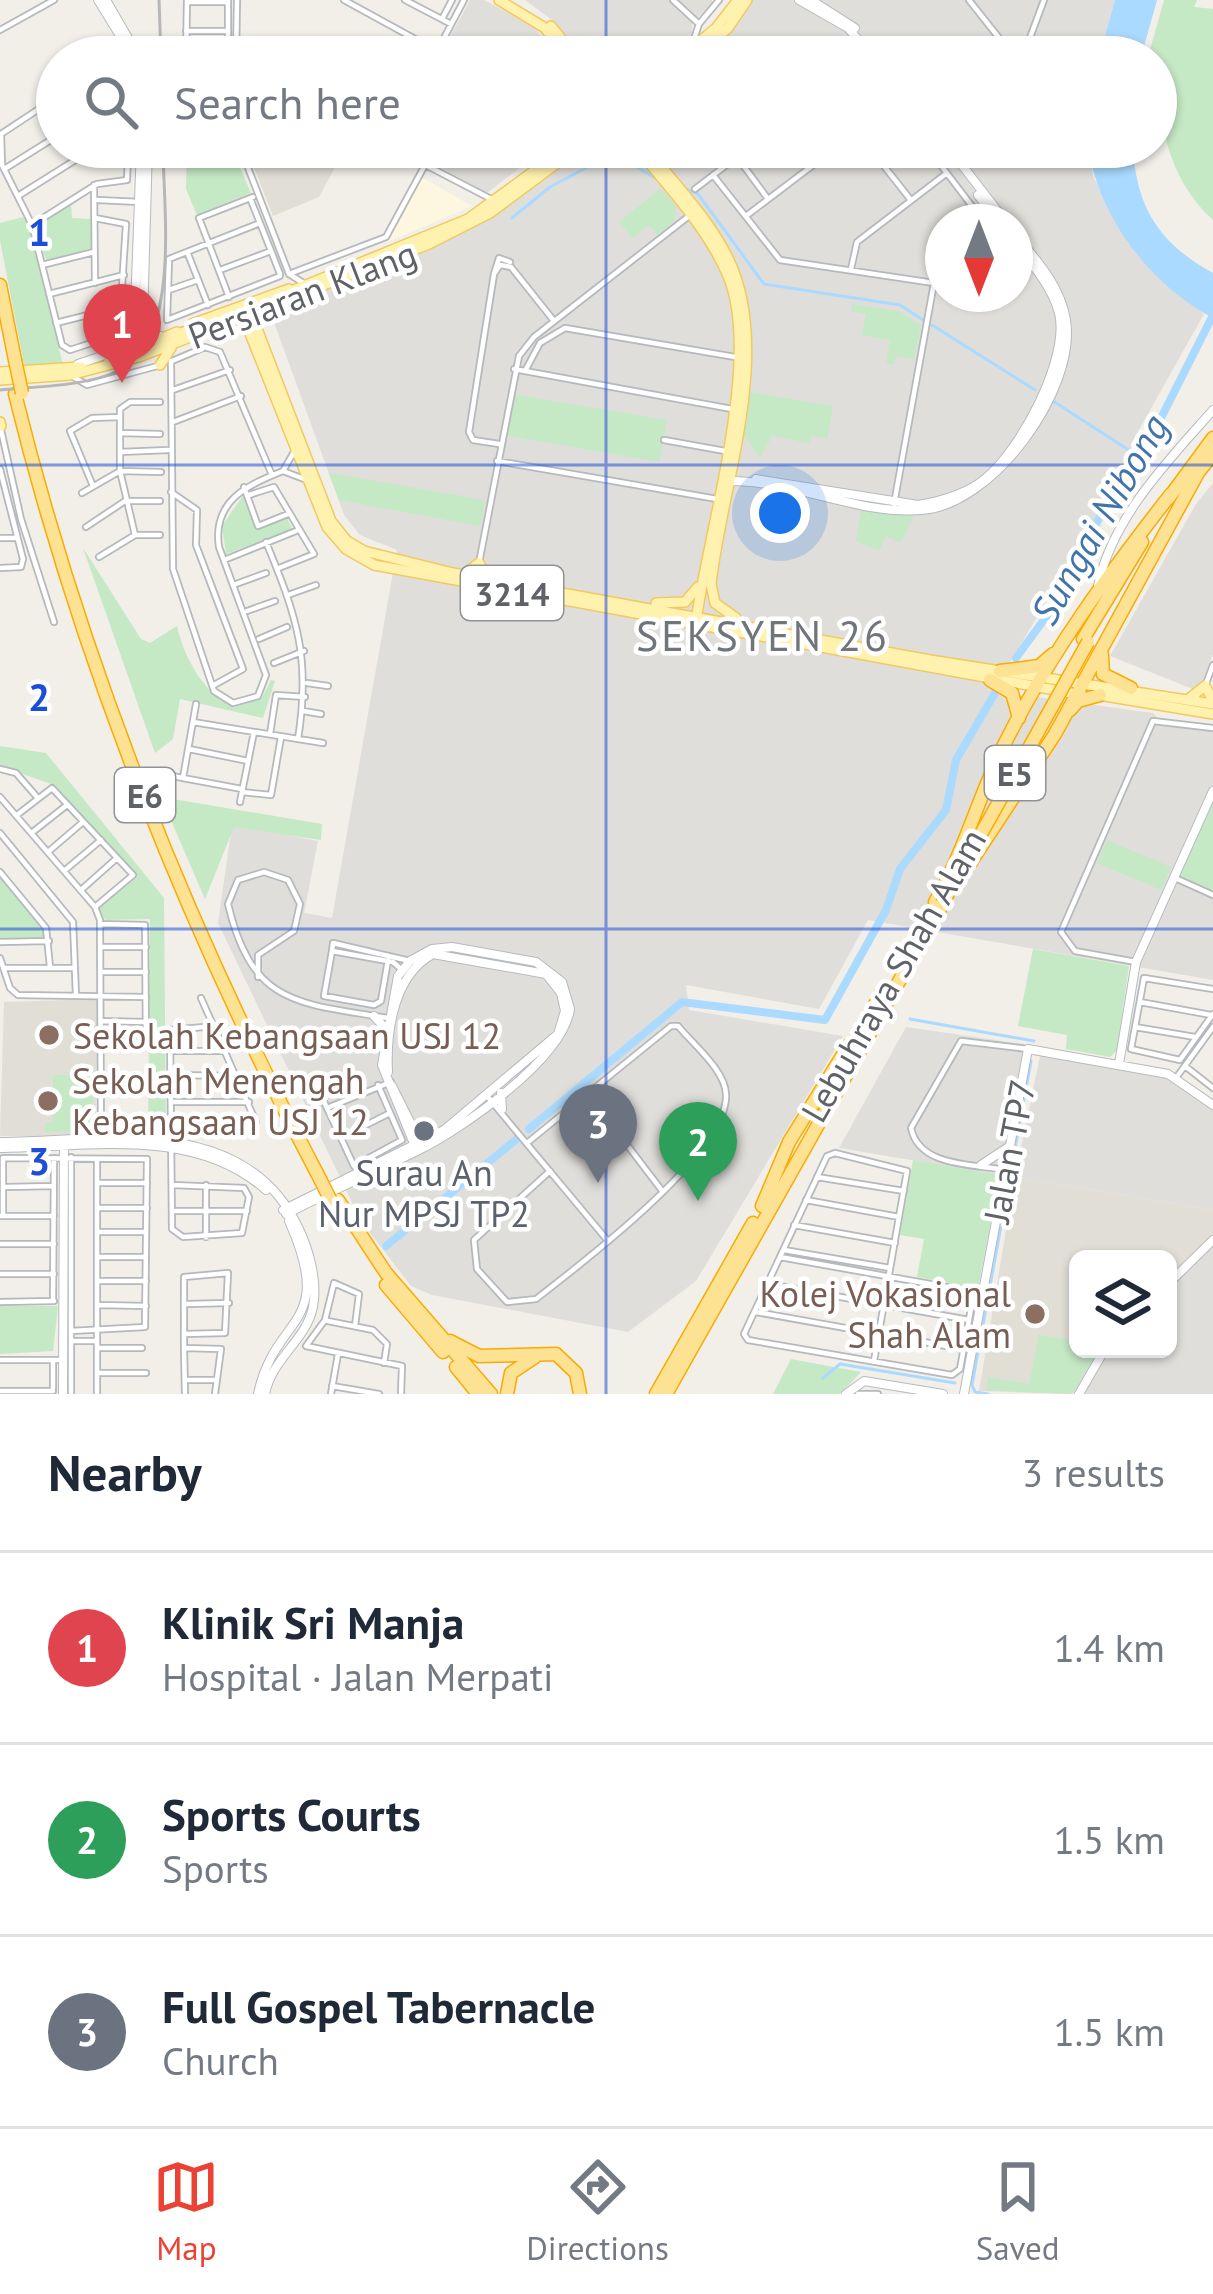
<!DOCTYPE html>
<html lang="en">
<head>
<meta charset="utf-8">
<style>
	:root { --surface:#fff; --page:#f2f2f3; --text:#1f2937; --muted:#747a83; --line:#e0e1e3; --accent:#ea4335 }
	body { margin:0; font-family:"PT Sans",sans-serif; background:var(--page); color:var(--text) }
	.controls { position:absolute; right:36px; bottom:36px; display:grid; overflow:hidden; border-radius:18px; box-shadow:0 3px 9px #0004 }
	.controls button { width:108px; height:108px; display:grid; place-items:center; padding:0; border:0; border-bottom:3px solid var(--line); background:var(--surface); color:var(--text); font:60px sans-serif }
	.compass { position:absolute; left:925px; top:204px; width:108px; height:108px; border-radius:50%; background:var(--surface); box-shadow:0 3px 9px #0004; rotate:180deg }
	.you { position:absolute; left:780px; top:513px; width:42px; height:42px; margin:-30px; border:9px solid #fff; border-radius:50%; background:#1a73e8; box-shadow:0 0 0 18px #1a73e833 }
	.badge { display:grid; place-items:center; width:78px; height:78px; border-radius:50%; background:var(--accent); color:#fff; font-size:39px; font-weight:700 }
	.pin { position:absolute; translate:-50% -99px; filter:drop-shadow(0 3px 6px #0008) }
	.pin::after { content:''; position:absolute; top:63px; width:42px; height:36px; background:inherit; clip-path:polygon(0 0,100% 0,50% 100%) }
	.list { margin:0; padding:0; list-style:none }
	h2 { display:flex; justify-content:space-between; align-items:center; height:156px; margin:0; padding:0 48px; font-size:51px }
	h2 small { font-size:39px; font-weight:400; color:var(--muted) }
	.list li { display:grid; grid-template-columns:78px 1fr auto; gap:36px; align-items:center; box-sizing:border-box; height:192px; padding:0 48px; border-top:3px solid var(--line) }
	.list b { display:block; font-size:45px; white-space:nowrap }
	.list p { margin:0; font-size:39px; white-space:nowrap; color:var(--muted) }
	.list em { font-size:39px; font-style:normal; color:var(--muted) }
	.icon { flex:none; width:66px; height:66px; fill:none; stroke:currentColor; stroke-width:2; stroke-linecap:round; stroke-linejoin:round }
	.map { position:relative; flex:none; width:1213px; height:1394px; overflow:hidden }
	.search { position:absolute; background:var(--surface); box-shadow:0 3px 9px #0004; left:36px; right:36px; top:36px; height:132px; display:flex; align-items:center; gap:30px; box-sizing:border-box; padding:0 42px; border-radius:66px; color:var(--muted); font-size:45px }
	.sheet { height:732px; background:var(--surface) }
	nav { display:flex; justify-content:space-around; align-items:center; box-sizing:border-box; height:168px; border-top:3px solid var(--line); background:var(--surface); font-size:33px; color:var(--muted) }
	nav a { display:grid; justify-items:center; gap:6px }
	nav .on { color:var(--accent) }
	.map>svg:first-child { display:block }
	.commercial { fill:#fef7e0 }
	.industrial { fill:#e0deda; fill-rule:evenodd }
	.education { fill:#e1ded6 }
	.green { fill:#c5e8c5 }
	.water { fill:#aadaff }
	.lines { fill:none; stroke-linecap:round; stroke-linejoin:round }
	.stream { stroke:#aadaff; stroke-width:3 }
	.river { stroke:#aadaff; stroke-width:8 }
	.street-casing { stroke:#b5b8bc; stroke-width:8 }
	.secondary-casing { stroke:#b6babf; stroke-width:10 }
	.primary-casing { stroke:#f2c960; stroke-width:12 }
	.highway-casing { stroke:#f9ab00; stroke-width:15 }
	.street { stroke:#fff; stroke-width:4.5 }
	.secondary { stroke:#fff; stroke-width:8 }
	.primary { stroke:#fff2af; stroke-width:9 }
	.highway { stroke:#fde293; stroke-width:12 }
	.tram { stroke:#b6b7b8; stroke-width:3 }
	.highway-bridge-casing { stroke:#f9ab00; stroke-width:15; stroke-linecap:butt }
	.highway-bridge { stroke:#fde293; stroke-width:12 }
	.grid { fill:none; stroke:#1d4ed8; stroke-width:3; stroke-opacity:0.55 }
	.education-dot { fill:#8d6e63; stroke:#fff; stroke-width:4.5 }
	.worship-dot { fill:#6b7280; stroke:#fff; stroke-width:4.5 }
	.labels { text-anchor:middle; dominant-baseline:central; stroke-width:9; stroke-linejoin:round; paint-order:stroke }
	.shield { fill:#fff; stroke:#8f9295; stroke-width:3 }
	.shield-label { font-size:33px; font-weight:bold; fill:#5f6368 }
	.street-label { font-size:36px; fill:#5f6368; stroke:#fff }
	.education-label { font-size:36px; fill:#785e54; stroke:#fff; text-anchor:start }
	.worship-label { font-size:36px; fill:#5b616d; stroke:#fff }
	.water-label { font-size:39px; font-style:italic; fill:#4174aa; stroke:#fff }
	.quarter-label { font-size:42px; letter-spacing:3px; fill:#70757a; stroke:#fff }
	.grid-label { font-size:39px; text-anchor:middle; font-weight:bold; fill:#1d4ed8; stroke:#fff; stroke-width:9; stroke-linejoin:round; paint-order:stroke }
</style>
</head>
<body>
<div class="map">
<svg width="1213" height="1394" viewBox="0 0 1213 1394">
	<rect width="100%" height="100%" fill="#f1efe8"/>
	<path class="commercial" d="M421,177l51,29 -85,36z"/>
	<path class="industrial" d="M470,0h14l49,26 26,31h-120z
		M525,0h187v3l-20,21v10l-39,23h-70l-31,-37z
		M743,0h372l-16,57h-411l27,-21z
		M403,147h144l-60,46z
		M574,147h514l5,29 35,67 76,71 -73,130 2,11 -140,236 160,22 7,8 53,10v249l-345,-60 -49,89 -133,-24 3,25 154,26 -147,245 -68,51 -196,-37 -21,-9 -50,-65 -143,-298 14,-99 86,17 -14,72 28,5 65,-368 -37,-15 -16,-20 -77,-212 158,-61zM943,222h72v72h-72z
		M1213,483v171l-15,37 -88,-35 86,-152z
		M906,1027l118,17 -24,131 -161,-27z
		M1040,1056l127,21 46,33v100l-198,-33z
		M1213,1242v152h-136l26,-45h65v-65z"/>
	<path class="education" d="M246,147h100l-27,50 -46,19z
		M97,999l-1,137h-96l4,-134z
		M1015,1177l198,33v25l-45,43v-19h-90v90h22l-27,45 -94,-3z"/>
	<path class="green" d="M1164,0h33l-3,7 19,2v211c-46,-41 -57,-106 -57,-163h-8z
		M187,147h26v11h23l15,35 -54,22 -11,-26z
		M661,188l15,19 -1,13 -18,15 -8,-10 -17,13 -13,-16z
		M71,202l1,16 20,1v29l-45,14 -13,-36z
		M23,217l6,9 34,139h-39l-24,-125v-17z
		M852,304l47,7 22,14 -7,34 -18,-3 -2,9 -8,-2 4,-23 -28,-5 4,-21 -15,-3z
		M749,392l84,14 -6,33 -15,-3 -2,7 -38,-7 -12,22 -18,-26z
		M511,394l156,26 -8,42 -155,-27z
		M329,473l156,27 -5,26 -141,-26z
		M244,494l14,34 29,-10 5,11 -66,25 -4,-28z
		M861,509l53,7 -13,27 -15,-7 -7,15 -23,-10z
		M83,548l58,91 9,4 27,-17c7,31 26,68 57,81l28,-9 9,-18 4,1 -12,37 -83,-19 -7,40 -18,14z
		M0,746l46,7 118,145 2,238h-18l2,-217 -45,1 -6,-12 39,-32 -87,-92 -51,-18z
		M161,797l161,27 -1,16 -87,-13 -29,72z
		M1213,800v92l-34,-15z
		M1107,840l64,27 -10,23 -64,-27z
		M0,877l43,49 4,13 -47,1z
		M1033,949l96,17 -12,84 -7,7 -44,-8 1,-14 -49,-9z
		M53,1075h40v57h-48v-9l8,-1z
		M913,1160l87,15 -22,113 -61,-11 7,-38 -24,-4z
		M0,1306h58l-5,45 -53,3z
		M1078,1323v26h21l-27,45 -86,-4 2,-13 41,7 10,-49 33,5z
		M791,1359l70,13 -21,22h-67z"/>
	<path class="water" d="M1115,0h42l-16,57h-42z
		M1088,147h45c3,61 27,97 80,126v45c-63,-33 -114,-101 -125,-171z"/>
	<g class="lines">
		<path class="stream" d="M685,189l13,5 66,90 136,21 23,15
			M512,218l38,-31 64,-34 43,26
			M932,325l103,65
			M1053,401l85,55
			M910,1019l124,22
			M823,1378l17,-14 115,19
			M988,1394l-13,-2 -3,-7 59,-324"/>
		<path class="river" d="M1016,658l46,-63 42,-87 52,-80 57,-113
			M529,1129l153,-127 143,18 61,-110 14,-41 46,-59 10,-50 39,-67
			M386,1246l132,-108"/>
		<defs>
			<path id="street" d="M344,0l93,51
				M405,0l46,24
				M673,0l26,24
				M969,0l34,43 34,14
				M187,2h41
				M442,19l10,-19
				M0,30l54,-30
				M186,31h42
				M692,45l7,-21 20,-24
				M1026,49l22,8
				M1025,51l19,-51
				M186,57l1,-57
				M228,57v-57
				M236,57l1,-57
				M434,57l30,-57
				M57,97l-56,37 1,31 30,60 30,120 8,5 49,-16 7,-110 -31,-6
				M240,147l49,127 16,10
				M391,147l102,53
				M869,147l41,52
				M927,147l57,75
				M737,157l31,42
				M6,168l51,-32
				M713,175l67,85 154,23
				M94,185l1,98
				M695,189l55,-42
				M18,196l70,-44 40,3 -1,25 -30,4 -65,41
				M250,198c10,25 20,50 30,76v2l-113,44 2,-61 91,-36
				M98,200l42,2
				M746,216l91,-69
				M188,254l20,51
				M42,265l52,-13
				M851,269l6,-27 90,-69
				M220,270l51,-19
				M289,274l97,-37 39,-72
				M494,274l5,-16 11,4
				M169,290l29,-10
				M49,294l75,-19
				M229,297l-30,-79 54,-21
				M56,323l64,-16
				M171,361l2,208 41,122 19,12 25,-7 8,-21 -47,-128c-7,-46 28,-62 64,-76
				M172,361l33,-14 15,5 52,123
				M514,369l218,40
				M525,371l15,-28 25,-15 170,29
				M70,375l17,10 74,-20
				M173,390l57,-20
				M173,422l68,-26
				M1,430l20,89 33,103
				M120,433l40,1
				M664,440l61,11
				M499,444l-26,-4 -4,-8 25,-158 6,-9 11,2 43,54
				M120,452l48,-2
				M497,461l220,38
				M0,469l23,90 -2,8 -21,1
				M283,471l21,8
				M283,471l12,-21
				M93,486l-23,-55 22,-13 28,-1
				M244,487l14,39 30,-12
				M171,492l26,18 -1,35 47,124 -29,16
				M82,493l38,-22 41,1
				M249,495l25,-8 40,67 -35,14
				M894,504l40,-221 9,-5
				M86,527l39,-26h35
				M135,535l-15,-64v-62l10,-7h30
				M0,538h16
				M266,542c31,75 45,116 32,197
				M99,557l36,-22h25
				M224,560l72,-29
				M479,563l40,-207 15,-19 155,-121
				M236,584l30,-11
				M288,595l28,-10
				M247,611l28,-10
				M259,639l28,-12
				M274,663l30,-12
				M307,683l21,3
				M1205,686l8,-21
				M303,711l18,3
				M193,722l130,21
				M270,734l6,-39 29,2
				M189,749l59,12
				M0,769l16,4 21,24
				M172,776l70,13
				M183,778l13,-74
				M242,792l29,3 10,-58
				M0,797l95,110 5,13 1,219
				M240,802l14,-70
				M17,815l35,-27 81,87 -38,32
				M34,831l33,-26
				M0,833l73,89 3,74
				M48,852l35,-30
				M64,871l37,-31
				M0,872l46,56 4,39
				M1175,878l38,17
				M81,890l36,-32
				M101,924l44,1 1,116 -45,5
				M0,942l49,-1
				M103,947h43
				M332,951l-8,45 50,9 7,-4 7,-41
				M0,958l10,30 8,7 128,2
				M1136,962l-61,-11 -14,-19 92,-211 60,7
				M3,968h72
				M402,970l-9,-8 -61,-11 1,-8 77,18
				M103,972h43
				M258,977v-22l36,-24 6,-27 -12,-24 -24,-8 -26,8 -10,24c24,102 70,99 160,114
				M1213,989l-69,-11 -13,71 49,11 33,-46
				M1140,1002l71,13
				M101,1021l45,1
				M1135,1027l60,10
				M171,1051h54
				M1185,1066l28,22
				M171,1075l66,1
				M1176,1078l37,-51
				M304,1087l16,6 34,73 48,-26 -24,-55
				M487,1096l121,145
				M171,1102h78
				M327,1108l64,-26
				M173,1127h76l7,-5 -55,-124
				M618,1133l45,59
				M342,1137l48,-24
				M527,1143l144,-117h7c15,18 48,45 48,69 2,58 -145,169 -190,204l-29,3 -30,-33 -3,-29 76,-69
				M1006,1170c-33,-6 -87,-3 -95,-42l50,-87 67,8
				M817,1177l87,14
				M99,1183h48
				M173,1185l71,3 5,9 -7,36 -59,4 -11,-8 -2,-199 45,-4
				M206,1185v52
				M6,1187l48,-1
				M806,1200l93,17
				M98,1208h49
				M175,1211h72
				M0,1216h54
				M3,1216v-58l144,1 -2,168 -74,4
				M794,1225l101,18
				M98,1232h48
				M0,1244h54
				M784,1250l106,18
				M98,1257h48
				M780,1257l195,35
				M0,1274h54
				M97,1281h49
				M768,1284l201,36
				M53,1301l1,-143
				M0,1302l54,-1
				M187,1304l42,-1
				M98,1305l48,1
				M756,1312l207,37
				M328,1321l45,9 14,14 -3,19
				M355,1326l4,-32 -25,-11 -9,37 -19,26 96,20 -1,28
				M184,1334l41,-1 3,-60 -44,4c0,24 0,47 0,71l1,46
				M72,1341h25
				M99,1348h43
				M184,1348l37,1 -6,45
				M0,1360h60
				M874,1361l33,-190 -72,-18 -8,3 -83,178 4,6 204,35 8,-6 14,-77
				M98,1373h48
				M187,1380h30
				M332,1386l47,8
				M53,1388v-28
				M0,1391h53
				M71,1394v-237
				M97,1394v-234
				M331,1394l7,-40
				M858,1394h20"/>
			<path id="secondary" d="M98,0l35,57
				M106,0l33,57
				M799,0l49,28 25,29
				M811,0l44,28
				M148,147l-5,174 6,11 14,5
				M948,147l58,75
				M978,195l21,27
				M78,364l39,-13 17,-17 7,-187
				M756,479l162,26c24,-4 49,-11 68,-27 35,-29 84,-120 73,-165 -7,-27 -27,-49 -44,-70
				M729,481c64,-1 128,34 192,29 72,-4 156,-121 145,-190 -6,-35 -29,-59 -51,-86
				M1098,586c14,-68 70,-125 115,-176
				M374,1016l11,12
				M1119,1064l17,-102 77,-171
				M392,1086l31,62
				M501,1093l1,16
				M0,1142c103,-1 244,-29 298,85 11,22 20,55 15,80 -7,34 -41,51 -48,87
				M0,1148c89,-1 194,-22 266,42
				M981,1165l29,-19
				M283,1210l161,-80 114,-96 7,-23 -4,-18 -15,-19 -113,-20c-39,21 -47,76 -45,118
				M286,1214c43,-22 88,-42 131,-63 45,-22 146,-92 153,-142l-8,-27 -26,-20 -84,-15 -20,2 -22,12 -12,15 -16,89 35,86
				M1168,1284l45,-44
				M63,1394l1,-251
				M258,1394c17,-81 79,-66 31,-173
				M846,1394l18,-13 79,13
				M964,1394l64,-345 140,25 45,31
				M1079,1394l26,-45"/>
			<path id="primary" d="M499,0l46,28 22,29
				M551,26l25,31
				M681,57l35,-29 22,-28
				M694,57l34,-29 19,-28
				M636,147c32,40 72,81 92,129 34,82 -18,248 -31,339
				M646,147c27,36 62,70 82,111 46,94 -6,226 -17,326l4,19 21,15
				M284,294l184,-75 99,-72
				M249,308l82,213 16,20 17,10 89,22 477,87 283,44
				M241,311l86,216 19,22 28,16 708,130
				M192,324l97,-35
				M172,336l29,-10
				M109,360l68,-28
				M160,365l11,-17
				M0,372l81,-5
				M0,380l70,-5 69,-18 290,-113 61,-31 89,-66
				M0,422l1,4
				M467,572l12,-9 10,17
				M656,603l29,-1 13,-15
				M1099,695l114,19
				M1190,698l15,-12 8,14"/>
			<path id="highway" d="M0,285l15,75
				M15,394c67,271 174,538 305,785
				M1196,475l17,-21
				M1168,499l45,-61
				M1083,639l59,-97
				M1102,655l1,19 28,14
				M1000,671l39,-5 14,-12
				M990,680l22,13 7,25
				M1070,710l8,-9 22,-6
				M967,868l88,-134 144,-263
				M935,902c30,-51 44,-108 71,-161 45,-89 104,-169 165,-247
				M848,1053l34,-61
				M338,1200l48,73 105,121
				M762,1206l27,-64 60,-97
				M386,1285l57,67
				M450,1341l29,15 77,-2 20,19 4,21
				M456,1367l22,27
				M507,1394l4,-21 24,-16
				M656,1394l97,-171
				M666,1394l279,-494"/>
		</defs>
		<use href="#street" class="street-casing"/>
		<use href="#secondary" class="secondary-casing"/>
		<use href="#primary" class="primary-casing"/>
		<use href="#highway" class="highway-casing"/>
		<use href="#street" class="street"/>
		<use href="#secondary" class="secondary"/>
		<use href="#primary" class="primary"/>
		<use href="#highway" class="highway"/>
		<path class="tram" d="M159,0l2,57
			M0,390c38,-4 83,-3 118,-19 64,-30 45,-164 45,-224"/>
		<defs>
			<path id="highway-bridge" d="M15,360l7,33
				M942,904l146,-262
				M320,1179l12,24"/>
		</defs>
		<use href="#highway-bridge" class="highway-bridge-casing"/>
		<use href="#highway-bridge" class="highway-bridge"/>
	</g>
	<path class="grid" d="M606,0v57M606,147v1247M0,465h1213M0,929h1213"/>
	<g class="education-dot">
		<circle cx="49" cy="1035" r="12"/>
		<circle cx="48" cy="1101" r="12"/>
		<circle cx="1035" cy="1314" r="12"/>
	</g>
	<circle class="worship-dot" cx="424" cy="1131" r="12"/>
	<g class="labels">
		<g class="shield">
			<rect x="461" y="566" width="102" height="54" rx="9"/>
			<rect x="985" y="746" width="60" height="54" rx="9"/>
			<rect x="115" y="768" width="60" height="54" rx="9"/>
		</g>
		<g class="shield-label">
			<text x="512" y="593">3214</text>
			<text x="1015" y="773">E5</text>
			<text x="145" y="795">E6</text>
		</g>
		<g class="street-label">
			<text transform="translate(302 294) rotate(-21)">Persiaran Klang</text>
			<text transform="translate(893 975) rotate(-60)">Lebuhraya Shah Alam</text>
			<text transform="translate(1009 1151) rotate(-79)">Jalan TP7</text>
		</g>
		<g class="education-label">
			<text x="73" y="1035">Sekolah Kebangsaan USJ 12</text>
			<text x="72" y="1080">Sekolah Menengah<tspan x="72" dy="41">Kebangsaan USJ 12</tspan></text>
			<text x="1011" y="1293" text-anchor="end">Kolej Vokasional<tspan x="1011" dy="41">Shah Alam</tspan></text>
		</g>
		<g class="worship-label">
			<text x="424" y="1172">Surau An<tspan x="424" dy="41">Nur MPSJ TP2</tspan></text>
		</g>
		<g class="water-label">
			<text transform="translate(1099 519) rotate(-60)">Sungai Nibong</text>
		</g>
		<g class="quarter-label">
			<text x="763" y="635">SEKSYEN 26</text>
		</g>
	</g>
	<g class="grid-label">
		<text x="39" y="246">1</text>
		<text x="39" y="711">2</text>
		<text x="39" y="1175">3</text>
	</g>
</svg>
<div class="controls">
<button><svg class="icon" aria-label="layers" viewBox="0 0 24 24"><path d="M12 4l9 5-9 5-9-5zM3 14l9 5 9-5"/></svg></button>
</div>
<svg class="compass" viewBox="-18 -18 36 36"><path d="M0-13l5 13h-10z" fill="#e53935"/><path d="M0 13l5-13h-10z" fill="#747a83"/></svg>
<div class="you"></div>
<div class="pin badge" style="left:122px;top:383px;background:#e0444e">1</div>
<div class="pin badge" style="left:698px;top:1201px;background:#2e9e5b">2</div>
<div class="pin badge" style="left:598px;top:1183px;background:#6b7280">3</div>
<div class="search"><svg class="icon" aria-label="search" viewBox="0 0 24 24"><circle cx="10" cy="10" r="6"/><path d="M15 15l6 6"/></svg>Search here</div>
</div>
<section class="sheet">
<h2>Nearby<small>3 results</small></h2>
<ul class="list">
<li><span class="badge" style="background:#e0444e">1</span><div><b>Klinik Sri Manja</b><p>Hospital · Jalan Merpati</p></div><em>1.4 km</em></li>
<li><span class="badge" style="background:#2e9e5b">2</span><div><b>Sports Courts</b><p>Sports</p></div><em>1.5 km</em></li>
<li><span class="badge" style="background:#6b7280">3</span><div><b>Full Gospel Tabernacle</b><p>Church</p></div><em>1.5 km</em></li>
</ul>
</section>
<nav>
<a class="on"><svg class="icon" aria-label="map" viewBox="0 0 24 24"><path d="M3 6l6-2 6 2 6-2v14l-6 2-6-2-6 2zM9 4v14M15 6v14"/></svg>Map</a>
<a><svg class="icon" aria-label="directions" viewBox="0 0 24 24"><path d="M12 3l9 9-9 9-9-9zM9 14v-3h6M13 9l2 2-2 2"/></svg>Directions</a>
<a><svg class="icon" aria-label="saved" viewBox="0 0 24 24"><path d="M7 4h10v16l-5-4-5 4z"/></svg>Saved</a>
</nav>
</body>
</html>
